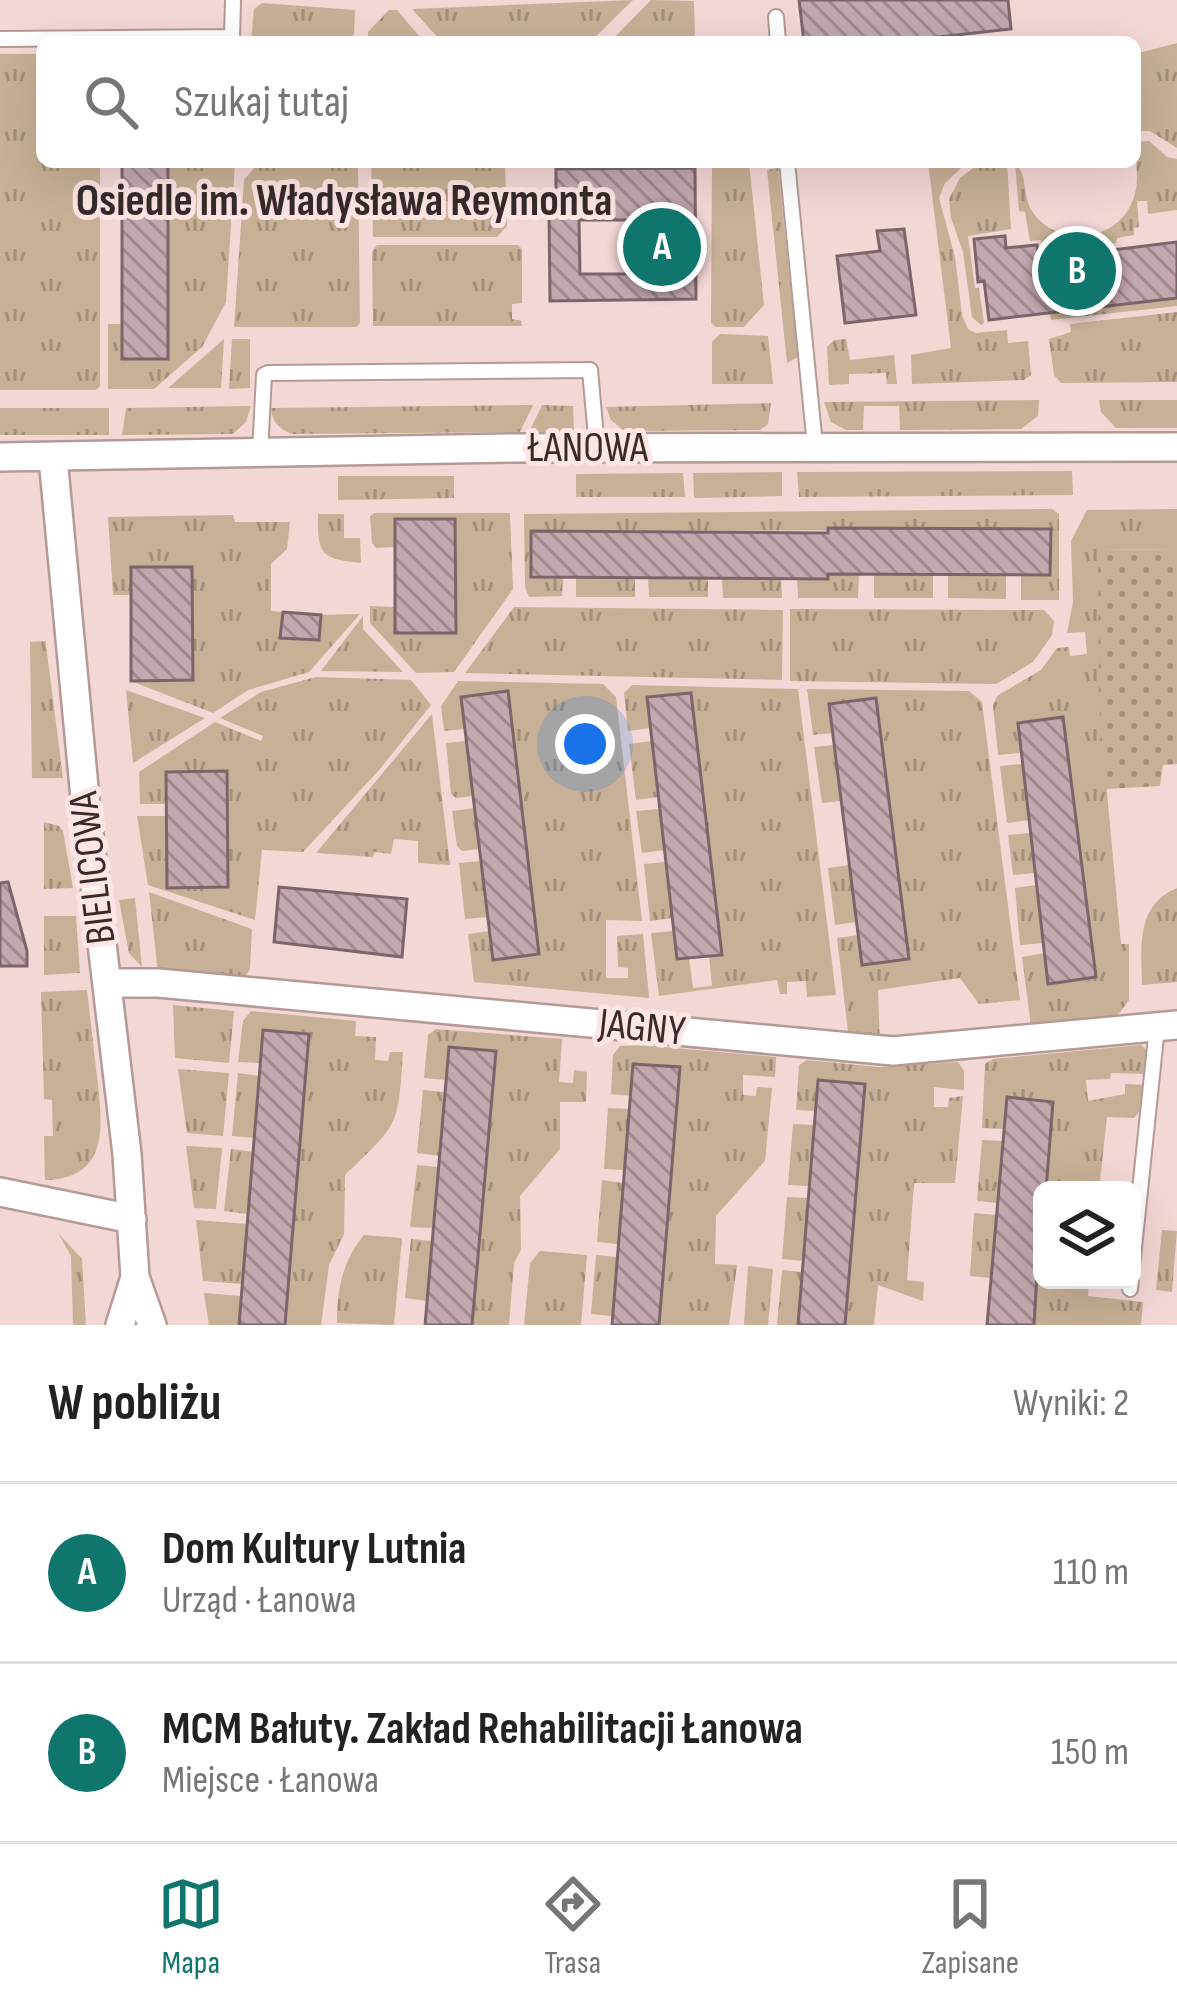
<!DOCTYPE html>
<html lang="pl">
<head>
<meta charset="utf-8">
<style>
	:root { --surface:#fff; --page:#f6f6f6; --text:#222; --muted:#767676; --line:#e0e0e0; --accent:#0f766e }
	body { margin:0; font-family:"Sofia Sans Condensed",sans-serif; background:var(--page); color:var(--text) }
	.controls { position:absolute; right:36px; bottom:36px; display:grid; overflow:hidden; border-radius:18px; box-shadow:0 12px 48px #0002 }
	.controls button { width:108px; height:108px; display:grid; place-items:center; padding:0; border:0; border-bottom:3px solid var(--line); background:var(--surface); color:var(--text); font:60px sans-serif }
	.you { position:absolute; left:585px; top:744px; width:42px; height:42px; margin:-30px; border:9px solid #fff; border-radius:50%; background:#1a73e8; box-shadow:0 0 0 18px #1a73e833 }
	.badge { display:grid; place-items:center; width:78px; height:78px; border-radius:50%; background:var(--accent); color:#fff; font-size:39px; font-weight:700 }
	.pin { position:absolute; translate:-50% -50%; border:6px solid #fff; box-shadow:0 3px 12px #0006 }
	.list { margin:0; padding:0; list-style:none }
	h2 { display:flex; justify-content:space-between; align-items:center; height:156px; margin:0; padding:0 48px; font-size:51px }
	h2 small { font-size:39px; font-weight:400; color:var(--muted) }
	.list li { display:grid; grid-template-columns:78px 1fr auto; gap:36px; align-items:center; box-sizing:border-box; height:180px; padding:0 48px; border-top:3px solid var(--line) }
	.list b { display:block; font-size:45px; white-space:nowrap }
	.list p { margin:0; font-size:39px; white-space:nowrap; color:var(--muted) }
	.list em { font-size:39px; font-style:normal; color:var(--muted) }
	.icon { flex:none; width:66px; height:66px; fill:none; stroke:currentColor; stroke-width:2; stroke-linecap:round; stroke-linejoin:round }
	.map { position:relative; flex:none; width:1177px; height:1325px; overflow:hidden }
	.search { position:absolute; background:var(--surface); box-shadow:0 12px 48px #0002; left:36px; right:36px; top:36px; height:132px; display:flex; align-items:center; gap:30px; box-sizing:border-box; padding:0 42px; border-radius:18px; color:var(--muted); font-size:45px }
	.sheet { height:516px; background:var(--surface) }
	nav { display:flex; justify-content:space-around; align-items:center; box-sizing:border-box; height:168px; border-top:3px solid var(--line); background:var(--surface); font-size:33px; color:var(--muted) }
	nav a { display:grid; justify-items:center; gap:6px }
	nav .on { color:var(--accent) }
	.map>svg:first-child { display:block }
	.grass { fill:url(#grass-tufts) }
	.park { fill:url(#park-dots) }
	.building { fill:url(#building-back-hatch); stroke:#7c656a; stroke-width:3; fill-rule:evenodd }
	.lines { fill:none; stroke-linecap:round; stroke-linejoin:round }
	.service-casing { stroke:#b49a97; stroke-width:18 }
	.minor-casing { stroke:#b49a97; stroke-width:32 }
	.service { stroke:#fff; stroke-width:14 }
	.minor { stroke:#fff; stroke-width:27 }
	.labels { text-anchor:middle; dominant-baseline:central; stroke-width:10; stroke-linejoin:round; paint-order:stroke }
	.street-label { font-size:42px; fill:#362b2a; stroke:#fce5e3 }
	.neighbourhood-label { font-size:45px; font-weight:bold; fill:#362b2a; stroke:#fce5e3 }
</style>
</head>
<body>
<div class="map">
<svg width="1177" height="1325" viewBox="0 0 1177 1325">
	<defs>
		<pattern id="grass-tufts" width="24" height="20" patternUnits="userSpaceOnUse" patternTransform="scale(3)"><rect width="24" height="20" fill="#c7b095"/><path d="M3 7l-1-3M5 7V3M7 7l1-3M15 17l-1-3M17 17v-4M19 17l1-3" fill="none" stroke="#a28f7a"/></pattern>
		<pattern id="park-dots" width="8" height="8" patternUnits="userSpaceOnUse" patternTransform="scale(3)"><rect width="8" height="8" fill="#c7b095"/><path d="M2 2h.1M6 6h.1" fill="none" stroke="#a28f7a" stroke-width="1.8" stroke-linecap="round"/></pattern>
		<pattern id="building-back-hatch" width="6" height="6" patternUnits="userSpaceOnUse" patternTransform="scale(3)"><rect width="6" height="6" fill="#c3a8af"/><path d="M-1 5l2 2M0 0l6 6M5-1l2 2" fill="none" stroke="#9f898f"/></pattern>
	</defs>
	<rect width="100%" height="100%" fill="#f3d7d4"/>
	<path class="grass" d="M633,0l-40,39 -153,1 -28,-31z
		M651,0l43,1 1,41h-85z
		M262,3l93,7 -1,24 -7,8h-96l3,-33z
		M389,10h8l27,32h-56v-10z
		M1177,43v105l-27,-17h-15v-77z
		M0,54h42v108h58v224l-4,4h-96z
		M1149,141l18,16 10,2v51l-29,4 -1,-13h-10l2,26 -5,1v7l-17,3 -1,5 -73,8 -2,-11 -11,1 -5,-29 -6,-1 -4,-48c14,12 6,34 19,51 27,36 86,27 100,-17 6,-18 1,-36 1,-55z
		M168,162h67l-9,140 -24,45 -48,42h-46v-65h14v35z
		M259,162h99l2,161 -4,4h-122l10,-147z
		M371,162h134l2,64 -10,11h-124z
		M712,162h37l15,143 -20,22h-28l-5,-4z
		M928,162h40l-23,21 -6,15 16,59 7,58 6,14 8,4 31,-3 1,13 20,-2 3,34 -7,5 -112,4 -1,-29 40,-7z
		M989,162h18l4,67 -43,7 7,52h4l5,35 -3,2 -9,-8 -9,-65 -12,-34 -2,-19 11,-21 16,-12z
		M778,168l20,189 -11,6 -20,-193z
		M377,245h141l4,4v54l-10,1v15l9,2 1,5h-149l-1,-74z
		M1177,298v8l-126,14 -1,-7z
		M1177,312v70l-116,1 -7,-8 -5,-36 22,-7 -1,-8z
		M720,334l48,2 5,48h-61v-42z
		M224,339l-3,49h-53z
		M232,339h18v49l-21,1z
		M846,339l4,21 44,-5 3,29h-10l-1,-11 -37,1v10l-20,1 -2,-38 7,-7z
		M1039,400l-1,16 -17,13 -121,1 -1,-24h-35l-1,24h-17l-15,-8 -7,-20z
		M1099,400h78v28h-61l-15,-16z
		M771,403l-3,21 -8,6 -136,1 -13,-11 -5,-13z
		M533,405l-13,27 -228,2c-13,-5 -20,-12 -21,-26z
		M542,405l31,1 1,26h-45z
		M251,406l-5,16 -13,12 -111,1 4,-27z
		M0,408h109v27h-109z
		M1072,471l1,24 -274,2 -2,-25z
		M782,472v24l-88,2 -1,-25z
		M683,473l2,24h-109v-23z
		M338,476h116v22l-116,2z
		M1052,509l7,5v86h-38v-25l29,-1 1,-44 -519,1 31,46 -1,19 -33,1 -4,-10 -1,-73z
		M1177,509v40l-78,1v156l22,238h8v56l-14,19 -83,15 -10,-77 23,-4 51,23 -33,-258 -45,5 3,30 -23,2 -5,-50 4,-9 44,-26 16,-22 12,-1 1,9 17,-2 -2,-22 -18,1 6,-31 -2,-61 16,-31z
		M374,513h136l3,76 -59,83 -38,1 -46,-50v-17l25,1v26l61,-1 -1,-112 -60,-1 -1,28 -18,1 -4,-5 -2,-27z
		M318,514h26v24h16l1,25c-39,-4 -44,-8 -43,-49z
		M233,515l2,7h55l-3,27 -16,15v47l12,1 -3,25 41,-22 39,-1 -51,58 -61,18 -35,23 -82,-32 62,-1 -1,-112 -60,-1 -1,28h-18l-5,-78z
		M828,574h31l-1,24h-60l-1,-19h30z
		M874,574h59v24h-59z
		M948,574l58,1v24l-58,-1z
		M576,577l59,1v19h-59z
		M648,578h60v19h-59z
		M722,578l59,1 1,19h-59z
		M514,607l269,3 -1,70 -317,-7z
		M790,609l254,1 10,11 -2,14 -19,27 -37,22 -206,-3z
		M363,616v13l40,43 -82,-1z
		M46,641v4l17,133h-31l-2,-136z
		M316,677l95,3 20,25 -51,64 -77,83 -41,-2 -7,70 -107,-35 -11,-69h29l1,71 60,-116 -61,1v32h-26l-1,-32 76,-50 46,19 2,-5 -43,-18 41,-26z
		M458,681l145,3 13,13 26,224 -36,-1v58h22v-10l-10,-1 -1,-31 26,-2 6,64 -175,-16 -6,-48 22,-3 4,29 45,-6 -31,-262 -46,5 3,32 -21,2 -3,-25z
		M632,685l166,4 38,306 -29,2 -1,-16 -19,1v12h-7l-3,-14 -118,16 -8,-63 22,-2 4,28 12,-1 4,30 19,-2 -3,-30 13,-2 -31,-260 -44,3 3,31 -22,3 -4,-38z
		M807,689l162,2 13,11 38,298 -41,4 -19,-26 -82,12 2,54 -31,-4 -12,-102 21,-3 4,30 14,-267 -47,6 3,29 -19,2z
		M126,690l79,28 -72,45z
		M432,714l18,151 -32,-2v-22l-24,-2 -3,15 -17,-2 -1,5 -57,-4z
		M466,741l7,55 -17,2 -5,-4 -5,-51z
		M652,741l6,56 -22,3 -7,-56z
		M834,745l7,56 -19,2 -8,-56z
		M1022,764l7,56 -22,3 -7,-57z
		M475,808l5,41 -18,2 -5,-5 -5,-35z
		M659,809l5,41 -22,3 -6,-42z
		M44,822l15,4 4,5 10,57 -29,1z
		M1030,833l5,40 -22,2 -5,-40z
		M481,861l7,56 -23,2 -6,-56z
		M666,862l6,56 -22,3 -6,-57z
		M849,865l7,57 -21,3 -7,-57z
		M1037,885l7,58 -24,2 -5,-57z
		M1177,888v94l-35,3c-1,-39 -6,-80 35,-97z
		M149,892l103,37 -2,40 -7,11 -85,-7z
		M135,898l7,69 -13,-14 -10,-53z
		M44,916h32l4,57 -36,2z
		M87,990c3,26 6,52 9,78 5,47 19,111 -51,112l-1,-44h9l-1,-36 -8,-1 -3,-107z
		M173,1005l61,6 -5,52 -54,-5z
		M251,1011l105,10 -1,15 21,1 -1,23 13,1 2,-9h13c-5,76 -4,71 -58,123l-1,59 -15,31 -8,60h-36l-22,-294 -3,32 -22,-1 5,-41z
		M436,1029l126,10 -3,43 14,1 1,-13 13,2 -1,30h-26v47l-40,47 1,54 -7,13 -5,62h-37l-26,-245 -22,-2 4,-43z
		M642,1045l134,12 -1,20 -32,-2v20l13,1 1,-9 15,1 -7,73 -49,55 -1,48 22,1 -8,60h-70l21,-257 -46,-4 -3,32 -20,-2 2,-39 7,-9z
		M1141,1045l8,8v21l-38,-1 -1,6 -24,1 2,21 37,-7v-10l20,1v20l-11,13 -27,-1 -8,73h-53l7,-88 -46,-4 -3,31 -22,-1 3,-64 8,-5z
		M807,1060l71,7 80,-5 6,9v19l-30,-3v20h14l1,-9 14,-2 -8,87h-41l-7,97 17,2 -1,19 -45,-16 -4,40h-29l20,-241 -46,-4 -3,31 -20,-1 3,-45z
		M178,1069l51,4 -6,63 -36,-3z
		M238,1073l21,3 -5,62 -22,-2z
		M423,1090l22,2 -5,64 -23,-3z
		M608,1108l21,1 -5,61 -20,-1z
		M793,1124l22,1 -5,61 -22,-1z
		M982,1140l21,1 -6,62 -20,-2z
		M186,1146l36,2 -6,61 -22,-1z
		M231,1149l22,3 -5,62 -24,-3z
		M417,1165l21,2 -5,61 -23,-1z
		M602,1180l21,3 -5,61 -21,-2z
		M787,1197l22,1 -5,63 -22,-2z
		M974,1213l23,2 -6,63 -21,-2z
		M196,1220l51,4 -5,60 -39,-3z
		M1162,1230l15,1 -5,61 -16,-2z
		M58,1233l24,26 4,66h-13l-2,-69z
		M1042,1233v47h47l-1,16 55,6 -2,23h-107z
		M364,1235l38,3 -8,87 -57,-2c0,-34 5,-61 27,-88z
		M411,1239l21,2 -5,60 -22,-3z
		M540,1251l47,4 -6,70h-57l6,-62z
		M596,1255l21,2 -5,59 -21,-2z
		M748,1266l25,3 -5,56h-24z
		M782,1270l21,2 -5,53h-21z
		M204,1293l37,3 -2,29h-30z"/>
	<path class="park" d="M1177,549v215l-14,1 -3,21 -54,3 -7,-83 -1,-156z"/>
	<path class="building" d="M799,0h209l3,29 -118,13h-89z
		M122,162h46v197h-46z
		M695,168l1,131 -146,2 -1,-91h7v-41zM579,220h49l1,54h-49z
		M904,229l12,86 -71,8 -8,-67 43,-5 -3,-20z
		M1005,236l1,12 31,-3 2,14 138,-17v56l-188,22 -5,-39 -6,1 -4,-43z
		M395,519h60l1,114h-61z
		M828,528l223,1 -1,46 -222,-1v5l-297,-2v-46l297,2z
		M131,567h61l1,113 -62,1z
		M283,612l38,3 -2,25 -39,-2z
		M508,691l31,263 -46,6 -32,-263z
		M691,693l31,262 -45,4 -30,-262z
		M876,698l33,261 -47,6 -33,-261z
		M1063,717l33,260 -48,7 -30,-261z
		M227,771l1,116 -61,1 -1,-116z
		M8,882l19,69v15h-27v-83z
		M279,887l128,12 -5,58 -128,-15z
		M263,1030l46,4 -24,291h-46z
		M449,1047l47,4 -24,274h-47z
		M633,1064l47,3 -21,258h-47z
		M818,1080l47,4 -20,241h-47z
		M1007,1097l46,5 -7,88h-4l-8,135h-47z"/>
	<g class="lines">
		<defs>
			<path id="service" d="M776,17l2,25
				M0,39l232,-2 1,-37
				M787,162l28,284
				M260,453l4,-78 4,-2 322,-3 7,78
				M1132,1267l25,-240
				M1130,1289l1,-9"/>
			<path id="minor" d="M0,457l513,-9 664,-1
				M53,458l33,351 41,345 8,123 -15,48
				M107,983h51l735,68 284,-26
				M0,1192l132,27
				M135,1277l17,48"/>
		</defs>
		<use href="#service" class="service-casing"/>
		<use href="#minor" class="minor-casing"/>
		<use href="#service" class="service"/>
		<use href="#minor" class="minor"/>
	</g>
	<g class="labels">
		<g class="street-label">
			<text x="588" y="448">ŁANOWA</text>
			<text transform="translate(93 868) rotate(-97)">BIELICOWA</text>
			<text transform="translate(642 1028) rotate(6)">JAGNY</text>
		</g>
		<g class="neighbourhood-label">
			<text x="344" y="201">Osiedle im. Władysława Reymonta</text>
		</g>
	</g>
</svg>
<div class="controls">
<button><svg class="icon" aria-label="layers" viewBox="0 0 24 24"><path d="M12 4l9 5-9 5-9-5zM3 14l9 5 9-5"/></svg></button>
</div>
<div class="you"></div>
<div class="pin badge" style="left:662px;top:247px">A</div>
<div class="pin badge" style="left:1077px;top:271px">B</div>
<div class="search"><svg class="icon" aria-label="search" viewBox="0 0 24 24"><circle cx="10" cy="10" r="6"/><path d="M15 15l6 6"/></svg>Szukaj tutaj</div>
</div>
<section class="sheet">
<h2>W pobliżu<small>Wyniki: 2</small></h2>
<ul class="list">
<li><span class="badge">A</span><div><b>Dom Kultury Lutnia</b><p>Urząd · Łanowa</p></div><em>110 m</em></li>
<li><span class="badge">B</span><div><b>MCM Bałuty. Zakład Rehabilitacji Łanowa</b><p>Miejsce · Łanowa</p></div><em>150 m</em></li>
</ul>
</section>
<nav>
<a class="on"><svg class="icon" aria-label="map" viewBox="0 0 24 24"><path d="M3 6l6-2 6 2 6-2v14l-6 2-6-2-6 2zM9 4v14M15 6v14"/></svg>Mapa</a>
<a><svg class="icon" aria-label="directions" viewBox="0 0 24 24"><path d="M12 3l9 9-9 9-9-9zM9 14v-3h6M13 9l2 2-2 2"/></svg>Trasa</a>
<a><svg class="icon" aria-label="saved" viewBox="0 0 24 24"><path d="M7 4h10v16l-5-4-5 4z"/></svg>Zapisane</a>
</nav>
</body>
</html>
